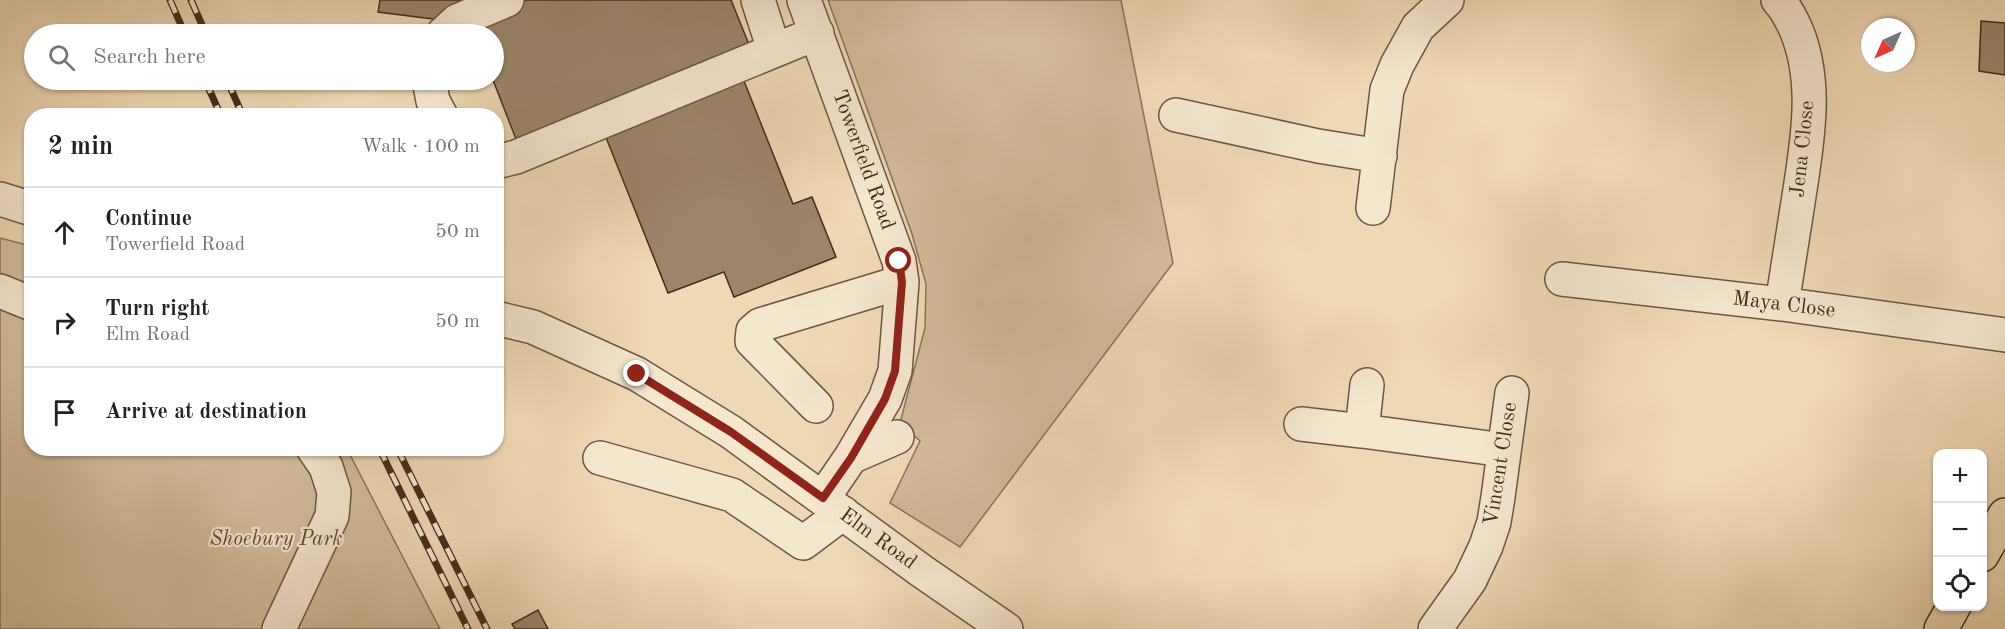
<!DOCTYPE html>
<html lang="en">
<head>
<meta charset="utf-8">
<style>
	:root { --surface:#fff; --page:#f2f2f2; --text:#222; --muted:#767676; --line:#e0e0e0 }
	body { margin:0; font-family:"Old Standard TT",serif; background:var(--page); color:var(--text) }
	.controls { position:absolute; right:18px; bottom:18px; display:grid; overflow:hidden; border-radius:12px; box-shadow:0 2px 4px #0004 }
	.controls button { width:54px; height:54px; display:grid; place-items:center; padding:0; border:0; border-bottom:2px solid var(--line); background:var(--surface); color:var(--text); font:30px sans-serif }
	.compass { position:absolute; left:1861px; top:18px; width:54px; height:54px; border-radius:50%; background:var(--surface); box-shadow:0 2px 4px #0004; rotate:225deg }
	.stop { position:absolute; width:18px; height:18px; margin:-14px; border:4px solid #8f2418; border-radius:50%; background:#fff }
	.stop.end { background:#8f2418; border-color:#fff; box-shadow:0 2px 6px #0008 }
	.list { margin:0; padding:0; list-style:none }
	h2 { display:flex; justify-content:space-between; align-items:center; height:78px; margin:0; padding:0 24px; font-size:26px }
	h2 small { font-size:20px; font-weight:400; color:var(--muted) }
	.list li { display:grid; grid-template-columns:39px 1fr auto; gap:18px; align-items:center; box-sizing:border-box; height:90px; padding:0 24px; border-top:2px solid var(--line) }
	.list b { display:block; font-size:22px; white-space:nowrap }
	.list p { margin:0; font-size:20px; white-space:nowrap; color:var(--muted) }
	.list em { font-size:20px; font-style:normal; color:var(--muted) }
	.icon { flex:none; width:33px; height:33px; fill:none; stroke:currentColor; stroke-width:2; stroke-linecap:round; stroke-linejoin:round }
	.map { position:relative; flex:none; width:2005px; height:629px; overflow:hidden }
	.search { position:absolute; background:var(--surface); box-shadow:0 2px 4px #0004; left:24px; top:24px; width:480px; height:66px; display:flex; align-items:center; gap:15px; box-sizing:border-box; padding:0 21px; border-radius:33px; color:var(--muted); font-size:22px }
	.panel { position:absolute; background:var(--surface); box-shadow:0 2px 4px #0004; left:24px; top:108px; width:480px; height:348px; border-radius:24px }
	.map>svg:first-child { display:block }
	.green { fill:#d2bb9a; stroke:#8a745a; stroke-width:1.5 }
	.building { fill:#9c856a; stroke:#422c1a; stroke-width:1.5 }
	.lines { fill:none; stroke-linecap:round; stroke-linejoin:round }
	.minor-casing { stroke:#6d5740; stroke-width:36 }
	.major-casing { stroke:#422c1a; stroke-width:36 }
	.minor { stroke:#f5e6ce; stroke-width:33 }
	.major { stroke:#efd8b4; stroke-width:33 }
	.rail-casing { stroke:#422c1a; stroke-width:7 }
	.rail { stroke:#f5e6ce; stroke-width:4.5; stroke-dasharray:14; stroke-linecap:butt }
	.route { stroke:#8f2418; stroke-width:8 }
	.labels { text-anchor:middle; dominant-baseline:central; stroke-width:4.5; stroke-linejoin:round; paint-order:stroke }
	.street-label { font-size:21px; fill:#422c1a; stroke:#f5e6ce }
	.park-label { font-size:21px; font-style:italic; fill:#5f4934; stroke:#f5e6ce }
</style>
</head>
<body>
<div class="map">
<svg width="2005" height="629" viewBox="0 0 2005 629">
	<rect width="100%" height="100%" fill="#efd8b4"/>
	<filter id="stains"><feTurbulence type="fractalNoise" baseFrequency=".00333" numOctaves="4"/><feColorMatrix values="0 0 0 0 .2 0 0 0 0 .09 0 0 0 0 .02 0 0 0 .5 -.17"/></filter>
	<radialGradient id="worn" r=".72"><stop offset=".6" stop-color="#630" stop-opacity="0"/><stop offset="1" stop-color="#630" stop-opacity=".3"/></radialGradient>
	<path class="green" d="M828,0h293l52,263 -213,284 -70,-44 30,-62 -20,-18 25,-95 1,-44 -14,-50z
		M0,238l31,8 1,202 315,1 93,180h-440z"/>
	<path class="building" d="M380,0h94l-33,20 -63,-8z
		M520,0h211l19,47 -234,92 -23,-59 1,-46h-19l-3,-7z
		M1981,21l24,2v52l-26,-4z
		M742,76l51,128 19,-7 24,60 -102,40 -10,-25 -56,21 -65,-163z
		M538,610l10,19h-33l-3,-5z"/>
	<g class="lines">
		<defs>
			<path id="minor" d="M758,0l16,50
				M804,0l95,261 3,21 -7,89 -10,28 -34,58 -28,41
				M1778,0c7,7 11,15 15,23 28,57 13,126 4,186 -5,32 -10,64 -15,95
				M443,34l14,-13 50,-21
				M429,80l4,21 8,15
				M1176,115l142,31 62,10
				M496,162l20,-5 301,-124
				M0,199l32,10
				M1373,208l14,-118 10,-25 21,-38 29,-27
				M1562,279l220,25 223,31
				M0,291l32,13
				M496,318l37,9 104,47 94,58 192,140 83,57
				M1367,385l-5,46 142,19
				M816,406l-64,-65 1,-10 7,-6 142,-43
				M1301,424l61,7
				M851,457l46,-20
				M600,458l132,37 71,48 40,-30
				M279,629l53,-113 2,-24 -8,-25 -13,-19
				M1435,629l35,-49 16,-34 8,-24 4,-25 14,-104"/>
			<path id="major" d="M1982,555l23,-40
				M1941,629l13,-23"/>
		</defs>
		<use href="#minor" class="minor-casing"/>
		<use href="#major" class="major-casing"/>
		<use href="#minor" class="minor"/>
		<use href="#major" class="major"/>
		<defs>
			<path id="rail" d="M170,0l15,34
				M191,0l15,34
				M205,80l16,36
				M227,80l16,36
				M379,448l89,181
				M397,448l90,181"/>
		</defs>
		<use href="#rail" class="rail-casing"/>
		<use href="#rail" class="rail"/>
	</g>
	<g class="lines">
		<path class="route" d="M637,374l94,58 92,66 28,-40 34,-59 10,-28 7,-89 -3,-21"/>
	</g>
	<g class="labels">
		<g class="street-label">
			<text transform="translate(1803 149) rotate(-84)">Jena Close</text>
			<text transform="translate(863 160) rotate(70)">Towerfield Road</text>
			<text transform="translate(1784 305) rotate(7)">Maya Close</text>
			<text transform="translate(1501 464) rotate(-81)">Vincent Close</text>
			<text transform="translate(878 539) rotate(36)">Elm Road</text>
		</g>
		<g class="park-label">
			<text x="276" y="539">Shoebury Park</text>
		</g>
	</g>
	<rect width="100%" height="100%" filter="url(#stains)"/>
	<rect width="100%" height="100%" fill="url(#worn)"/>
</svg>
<div class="controls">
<button>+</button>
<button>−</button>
<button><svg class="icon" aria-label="locate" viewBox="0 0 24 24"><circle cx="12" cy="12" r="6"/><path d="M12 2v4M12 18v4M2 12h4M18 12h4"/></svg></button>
</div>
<svg class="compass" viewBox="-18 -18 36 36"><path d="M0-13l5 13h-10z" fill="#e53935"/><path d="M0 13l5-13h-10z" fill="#767676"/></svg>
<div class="stop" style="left:899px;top:261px"></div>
<div class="stop end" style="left:637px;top:374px"></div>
<div class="search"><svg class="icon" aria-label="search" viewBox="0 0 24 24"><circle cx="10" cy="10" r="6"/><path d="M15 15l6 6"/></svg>Search here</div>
<section class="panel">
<h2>2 min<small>Walk · 100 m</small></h2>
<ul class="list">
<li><svg class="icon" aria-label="ahead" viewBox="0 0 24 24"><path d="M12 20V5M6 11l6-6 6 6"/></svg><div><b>Continue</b><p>Towerfield Road</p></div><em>50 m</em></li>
<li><svg class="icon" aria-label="right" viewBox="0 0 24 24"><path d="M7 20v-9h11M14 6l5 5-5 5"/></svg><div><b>Turn right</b><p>Elm Road</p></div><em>50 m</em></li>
<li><svg class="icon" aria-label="arrive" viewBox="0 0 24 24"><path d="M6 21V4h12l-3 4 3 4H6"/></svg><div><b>Arrive at destination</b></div></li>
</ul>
</section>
</div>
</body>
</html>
